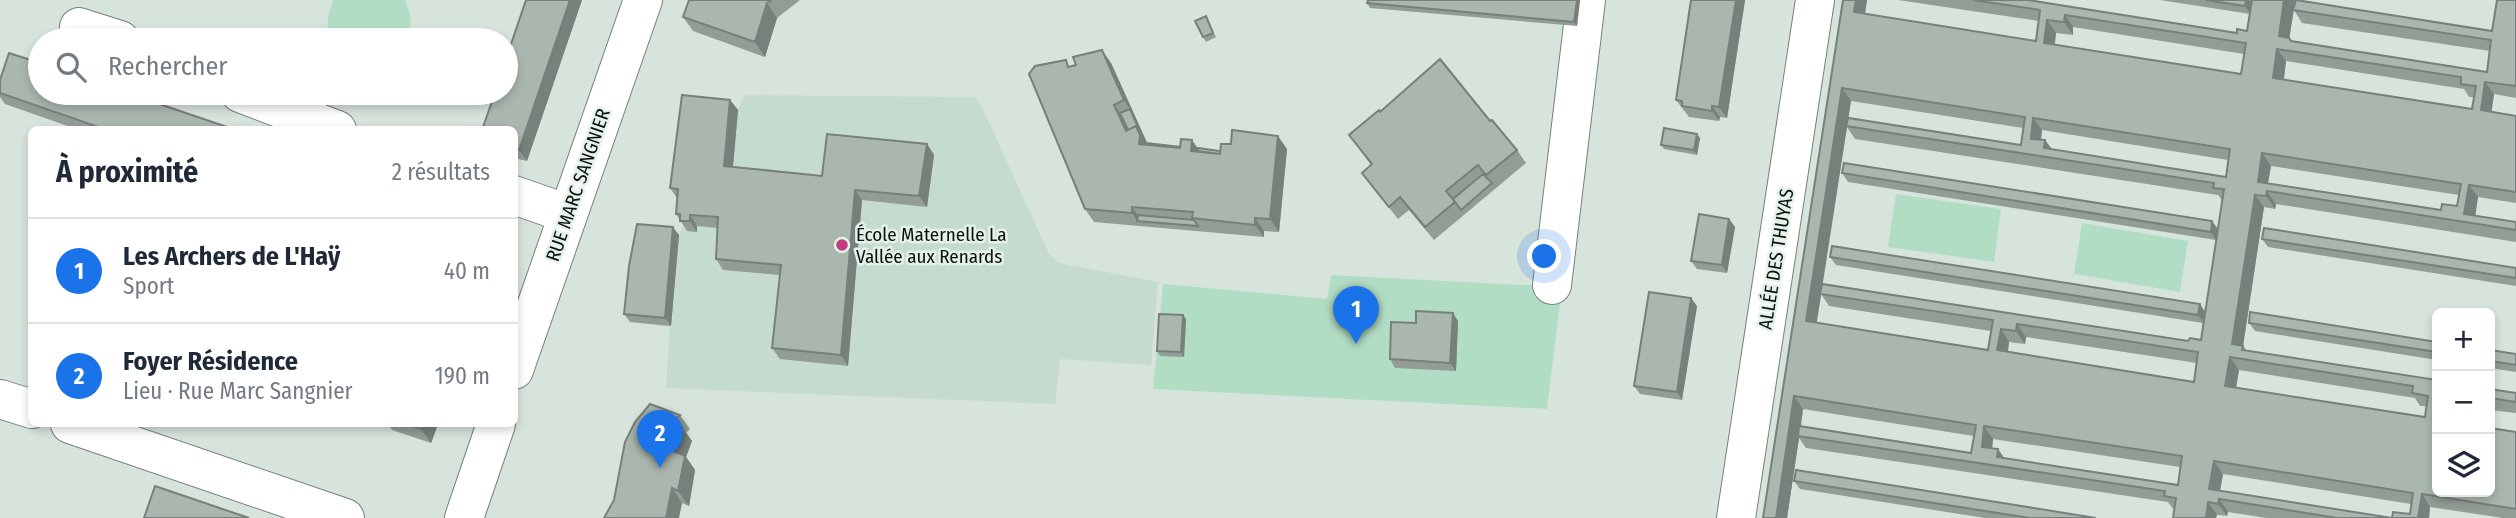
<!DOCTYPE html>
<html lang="fr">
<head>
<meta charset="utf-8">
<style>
	:root { --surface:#fff; --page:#f2f2f3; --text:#1f2937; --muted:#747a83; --line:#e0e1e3; --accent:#1a73e8 }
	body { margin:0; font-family:"Fira Sans Condensed",sans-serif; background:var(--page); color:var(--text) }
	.controls { position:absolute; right:21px; bottom:21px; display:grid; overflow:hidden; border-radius:10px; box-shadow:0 4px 10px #0003 }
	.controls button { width:63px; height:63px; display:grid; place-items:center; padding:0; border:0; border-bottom:2px solid var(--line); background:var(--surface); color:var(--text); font:35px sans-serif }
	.you { position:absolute; left:1545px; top:257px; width:24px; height:24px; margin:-18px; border:5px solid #fff; border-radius:50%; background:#1a73e8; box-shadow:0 0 0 10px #1a73e833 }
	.badge { display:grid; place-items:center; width:46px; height:46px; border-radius:50%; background:var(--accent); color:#fff; font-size:23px; font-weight:700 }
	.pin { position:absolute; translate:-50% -58px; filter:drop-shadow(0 2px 4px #0008) }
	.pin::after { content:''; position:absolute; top:37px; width:24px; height:21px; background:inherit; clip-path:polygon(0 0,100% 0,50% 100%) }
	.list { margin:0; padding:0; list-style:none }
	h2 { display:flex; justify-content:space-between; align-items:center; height:91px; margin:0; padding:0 28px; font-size:30px }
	h2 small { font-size:23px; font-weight:400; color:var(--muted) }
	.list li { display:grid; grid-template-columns:46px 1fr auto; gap:21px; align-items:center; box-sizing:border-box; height:105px; padding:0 28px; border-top:2px solid var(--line) }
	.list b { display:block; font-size:26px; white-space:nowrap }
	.list p { margin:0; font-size:23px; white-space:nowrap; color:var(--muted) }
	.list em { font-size:23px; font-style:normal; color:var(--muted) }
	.icon { flex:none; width:38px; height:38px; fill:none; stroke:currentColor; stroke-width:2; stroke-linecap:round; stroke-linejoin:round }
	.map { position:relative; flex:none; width:2516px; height:518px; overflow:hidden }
	.search { position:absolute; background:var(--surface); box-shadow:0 4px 10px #0003; left:28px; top:28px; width:490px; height:77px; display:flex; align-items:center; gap:18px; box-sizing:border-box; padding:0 24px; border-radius:38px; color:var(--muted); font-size:26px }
	.panel { position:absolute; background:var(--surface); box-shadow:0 4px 10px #0003; left:28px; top:126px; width:490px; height:301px; border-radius:10px }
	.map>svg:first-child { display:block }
	.built { fill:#c6dbcf }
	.green { fill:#b2ddc5 }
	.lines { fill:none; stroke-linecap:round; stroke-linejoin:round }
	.minor-casing { stroke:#75817a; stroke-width:40 }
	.minor { stroke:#fff; stroke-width:38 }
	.wall { fill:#929d96; fill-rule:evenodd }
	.shaded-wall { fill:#77807a }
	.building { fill:#aab7af; stroke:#77807a; stroke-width:2; fill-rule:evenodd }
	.poi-dot { fill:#c23d7f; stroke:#e4f2ea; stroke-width:2.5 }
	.labels { text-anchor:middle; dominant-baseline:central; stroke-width:5; stroke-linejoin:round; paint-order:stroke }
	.street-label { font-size:19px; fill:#0d110e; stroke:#e4f2ea }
	.poi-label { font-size:19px; fill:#0d110e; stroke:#e4f2ea; text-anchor:start }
</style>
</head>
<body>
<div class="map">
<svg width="2516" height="518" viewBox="0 0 2516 518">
	<rect width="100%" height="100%" fill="#d7e4dc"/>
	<path class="built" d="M745,95l229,2 7,8 68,149 10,9 99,19 -7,83 -91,-6 -5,45 -389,-16 4,-61 -40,-5 54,-97z"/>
	<path class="green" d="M334,0h71l6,17 -3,23h-77c-6,-15 -4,-26 3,-40z
		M1896,194l105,15 -7,53 -106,-15z
		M2082,223l106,18 -8,51 -106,-18z
		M1331,275l231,12 -15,122 -394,-20 10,-105 164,15z"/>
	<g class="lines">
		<defs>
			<path id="minor" d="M79,27l41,13
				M240,93l97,37
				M514,195l54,19
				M1552,285l34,-285
				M514,370l129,-370
				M0,399l32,10
				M70,424l275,94
				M464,518l32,-94
				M1736,518l79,-518"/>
		</defs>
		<use href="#minor" class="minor-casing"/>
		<use href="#minor" class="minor"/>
	</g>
	<path class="wall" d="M526,0h56l-55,161 -13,-3v-28z
		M689,0h111l-23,18 -12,39 -72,-26 -10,-14z
		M1368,0h212l-3,26 -207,-18 -3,-5z
		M1691,0h54l-18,118 -7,-1 -1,4 -30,-4 -13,-17z
		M1843,0h24l-2,14 171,27 3,-20 -141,-21h130l209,33 10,-2 3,-17 -90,-14h90l2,3 240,28 24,-31v98l-22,-4 -3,18 25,4v87l-38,-6 -3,19 41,6v20l-240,-38 -1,5 -11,-2 -21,139 3,4 191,30v112l79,-60v86h-13l-73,-11 -1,11h-163l-38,-6 -1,4 -54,-7 -5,-7 -362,-54 -7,-10 -12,80h-24zM2294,10l8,13 188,28 -3,21 -196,-31 -2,-3zM2073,27l171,27 -3,20 -186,-29 1,-12 17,2zM2286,61l178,28 5,8h5l-2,12 -188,-29zM1851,101l172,27 -2,17 -173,-27zM1847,127l8,12 363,56 4,5 -4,29 -376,-56 6,9 368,58 -11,72 -5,-8 -370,-47 6,8 367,58 -2,17 -13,1 -366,-57zM2042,130l186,30 -2,17 -174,-28 -7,-9h-4zM2271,166l188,29 -2,11 -16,4 -173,-27zM1821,294l8,12 162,25 -3,19 -172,-27zM2026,337l171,26 -3,19 -186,-30 1,-10 16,2zM2239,370l176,28 5,8h6l-1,11 -189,-29zM1803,409l171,27 -3,17 -170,-27zM1993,439l187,28 -2,18 -174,-27 -12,-10zM2223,474l188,30 -1,10 -18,4 -172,-27z
		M1206,16l10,21 -10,5 -3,-5z
		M1111,63l36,80 73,8 67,-2 -8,83 -15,-1v6l-170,-15 -9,-13 -15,-142z
		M0,80l236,50h-157l-74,-26 -5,-7z
		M730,100l8,10 -5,57 89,9 105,-32 7,11 -7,52 -65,-7 -14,166 -68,-7 -8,-11 8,-73 -57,-5 -7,-11 2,-31 -21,-2v6l-10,-1 -11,-17 1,-16 -7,-10z
		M1380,112l110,9 27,29 9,13 -92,77 -25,-30 -11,9 -36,-46 9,-8 -22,-30z
		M1700,138l-3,17 -33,-6 -3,-4z
		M1729,219l6,8 -8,46 -30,-4 -6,-8z
		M679,235l-8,91 -41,-4 -6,-8z
		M2262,239l254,29v18l-248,-39z
		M1697,306l-15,94 -42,-6 -6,-8z
		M1183,315l3,4 -2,38 -24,-1 -3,-5z
		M1458,321l-2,50 -61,-3 -5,-9 26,-36z
		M2249,323l188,19v18l-182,-29z
		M2490,350l26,4v18l-26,-4z
		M2490,389l26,4v20l-26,-3z
		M680,415l10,14 -4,4 6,8 -6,16 9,13 -6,36 -7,-3 -57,-61z
		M388,424h50l-7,19 -39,-13z
		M1794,481l302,37h-111l-185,-29z"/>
	<path class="shaded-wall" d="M570,0h12l-55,161 -8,-11z
		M1577,0h3l-3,26 -3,-4z
		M1736,0h9l-18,118 -8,-11z
		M1856,0h11l-4,25 -9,-13z
		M2246,0h4l3,3 -2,11 -6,-8z
		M2284,0h11l-7,48 -9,-12z
		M767,3l10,15 -12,39 -10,-15z
		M2065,15l8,12v8l-9,-13z
		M2047,20l9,13 -3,22 -9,-12z
		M2277,49l9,12 -4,30 -9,-13z
		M1102,50l9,13 38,84 -10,-3 -9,-35 -6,-9z
		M2485,82l9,12 -4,29 -9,-13z
		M1842,88l9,13 -36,233 -9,-13z
		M730,100l8,10 -6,66 -8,-10z
		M1114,105l9,12 10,21 -7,-7z
		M1712,106l8,11 -1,4 -7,-10z
		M2033,118l9,12 -3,21 -8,-12z
		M1697,134l3,4 -3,17 -3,-5z
		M1278,136l9,13 -8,83 -9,-13z
		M1192,140l9,13 -10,-2z
		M2045,140l9,13 -10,-5z
		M927,144l7,11 -7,52 -8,-11z
		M2262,153l9,13 -5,28 -8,-12z
		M2469,185l9,12 -4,27 -10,-10z
		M855,190l7,10 -14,166 -7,-11z
		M2267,191l9,13 -1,5 -9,-13z
		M2255,195l9,12 -21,139 8,13 -19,-15z
		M1132,207l9,13 -4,1 -5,-8z
		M690,215l7,11v6l-7,-11z
		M1255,218l9,13v6l-9,-12z
		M1729,219l6,8 -8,46 -5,-8z
		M2212,221l6,8 -2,11 -5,-8z
		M673,227l6,8 -8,91 -6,-8z
		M1691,298l6,8 -15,94 -5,-8z
		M2200,304l5,8 -1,11 -6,-8z
		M1453,313l5,8 -2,50 -6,-8z
		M1183,315l3,4 -2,38 -3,-5z
		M2017,324l9,13 -1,7 -9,-13z
		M2001,329l8,13 -3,21 -9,-13z
		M2230,357l9,13 -5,29 -9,-13z
		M2437,390v35l-4,-6z
		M1794,396l9,13 -4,27h-1l1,2 -12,80h-11z
		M423,424h15l-7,19 -10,-14z
		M1984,426l9,13 -2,20 -9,-12z
		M682,427l10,14 -6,16 9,13 -6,36 -11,-15 -5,-40z
		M1998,449l9,13 -10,-5z
		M2214,461l9,13 -5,27 -9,-12z
		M672,488l10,15 -3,15h-13z
		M2422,494l8,13 -1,11h-11z
		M2219,499l9,13 -1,4 -9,-12z
		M2208,502l9,13 -1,3h-10z"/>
	<path class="building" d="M526,0h44l-51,150 -5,-1v-19h-32l13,-37h11v-34z
		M689,0h82l-4,3 -12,39 -72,-25z
		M1368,0h209l-3,22 -207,-19z
		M1691,0h45l-17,107 -7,-1v5l-30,-5v-5l-6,-1z
		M1843,0h13l-2,12 182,29 4,-31 -67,-10h55l209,33v-4l10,2 5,-31h32l-5,36 10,2 2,3 196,31 4,-32 -198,-30 3,-10 196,31 5,-31h19v86l-31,-4 -4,28 35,6v76l-47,-7 -5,29 52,8v8l-249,-39 -1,5 -11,-1 -23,149 11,2 -1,4 195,30v10l-4,29 4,1v72h53v-64l26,4v77l-94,-15 -4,24h-81l-118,-19 -1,5 -10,-2 -2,16h-33l3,-20 -12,-2 1,-5 -367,-55 1,-10 172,27 5,-28 -182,-29 -18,122h-13zM2065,15l181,28 -5,31 -197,-31 3,-23 17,2zM2277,49l184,28v7l15,2 -4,23 -199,-31zM1842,88l183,29 -4,28 -173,-27 -2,8 368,57 -1,5 11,1 -23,151 -11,-2 -2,3 -366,-57 -2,10 173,26 -5,30 -182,-29zM2033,118l197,31 -4,28 -182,-29 1,-8 -14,-1zM2262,153l199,31 -4,22 -15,-2 -1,6 -183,-28zM2017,324l181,28 -4,30 -197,-32 4,-21 15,2zM2230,357l183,29 -1,7 16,3 -3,21 -200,-31zM1984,426l198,30 -4,29 -181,-28 1,-8 -16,-2zM2214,461l199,32 -3,21 -17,-2 -1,6 -183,-29z
		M2206,0h40l-1,6z
		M1206,16l7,17 -10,4 -8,-16z
		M1102,50l22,50 -10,5 12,26 10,-5 4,9 -1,9 41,4 1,-9 11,1 -1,11 29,3 1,-10h10l1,-14 46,6 -8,83 -15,-1v7l-63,-7 1,-6 -61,-5v6l-47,-4 -56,-135 6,-8 31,-6 2,7 8,-2 -3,-8z
		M9,53l31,10v30h87l109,37h-129l-107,-37v-13z
		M1440,59l50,62 2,-1 25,30 -31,25 -8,-10 -32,26 9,11 -30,25 -25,-30 -11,10 -27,-34 10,-9 -23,-29 30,-25 1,2z
		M682,95l48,5 -6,66 98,10 5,-42 100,10 -8,52 -64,-6 -14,165 -69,-7 9,-83 -65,-6 2,-42 -28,-2v6h-10v-7h-4l2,-25 -8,-1z
		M1130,109l11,25 -5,-8 -8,4 -8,-17z
		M1664,128l33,6 -3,16 -33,-5z
		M1146,143l34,4v1l-35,-4z
		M1198,148l22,3v3l-23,-3z
		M1844,163l368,58 -1,11 -369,-59z
		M1483,174l9,9 -31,27 -8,-11z
		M1699,214l30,5 -7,46 -31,-4z
		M1138,215l56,5 4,6 -61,-5z
		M637,224l36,3 -8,91 -41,-4 5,-48z
		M2264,228l252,40v10l-254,-39z
		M1832,246l368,58 -2,11 -368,-58z
		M1649,292l42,6 -14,94 -43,-6z
		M1416,311l37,2 -3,50 -60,-4 1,-37 25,1z
		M2250,312l187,30v10l-188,-29z
		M1159,314l24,1 -2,37 -24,-1z
		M2490,350l26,4v11l-26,-4z
		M2490,389l26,4v9l-26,-4z
		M650,404l30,11 -8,7 10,5 -9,24 12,5 -7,35 -6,-3 -6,30h-62l10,-18 11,-58 10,-20z
		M406,424h17l-2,5z
		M1796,470l300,48h-66l-236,-37z
		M155,486l94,32h-105z"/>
	<circle class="poi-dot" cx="842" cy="245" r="7"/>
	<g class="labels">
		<g class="street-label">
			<text transform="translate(578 185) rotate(-71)">RUE MARC SANGNIER</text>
			<text transform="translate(1776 259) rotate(-81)">ALLÉE DES THUYAS</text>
		</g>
		<g class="poi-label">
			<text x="856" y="234">École Maternelle La<tspan x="856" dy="22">Vallée aux Renards</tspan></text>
		</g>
	</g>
</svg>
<div class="controls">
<button>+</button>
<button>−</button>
<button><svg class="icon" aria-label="layers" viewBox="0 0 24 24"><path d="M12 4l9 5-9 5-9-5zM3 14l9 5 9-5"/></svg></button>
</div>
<div class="you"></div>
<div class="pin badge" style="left:1356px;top:344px">1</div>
<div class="pin badge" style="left:660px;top:468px">2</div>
<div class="search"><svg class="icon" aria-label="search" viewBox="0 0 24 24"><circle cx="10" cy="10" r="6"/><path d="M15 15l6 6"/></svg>Rechercher</div>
<section class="panel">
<h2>À proximité<small>2 résultats</small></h2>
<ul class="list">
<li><span class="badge">1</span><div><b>Les Archers de L'Haÿ</b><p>Sport</p></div><em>40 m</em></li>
<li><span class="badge">2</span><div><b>Foyer Résidence</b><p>Lieu · Rue Marc Sangnier</p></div><em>190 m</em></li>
</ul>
</section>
</div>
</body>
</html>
